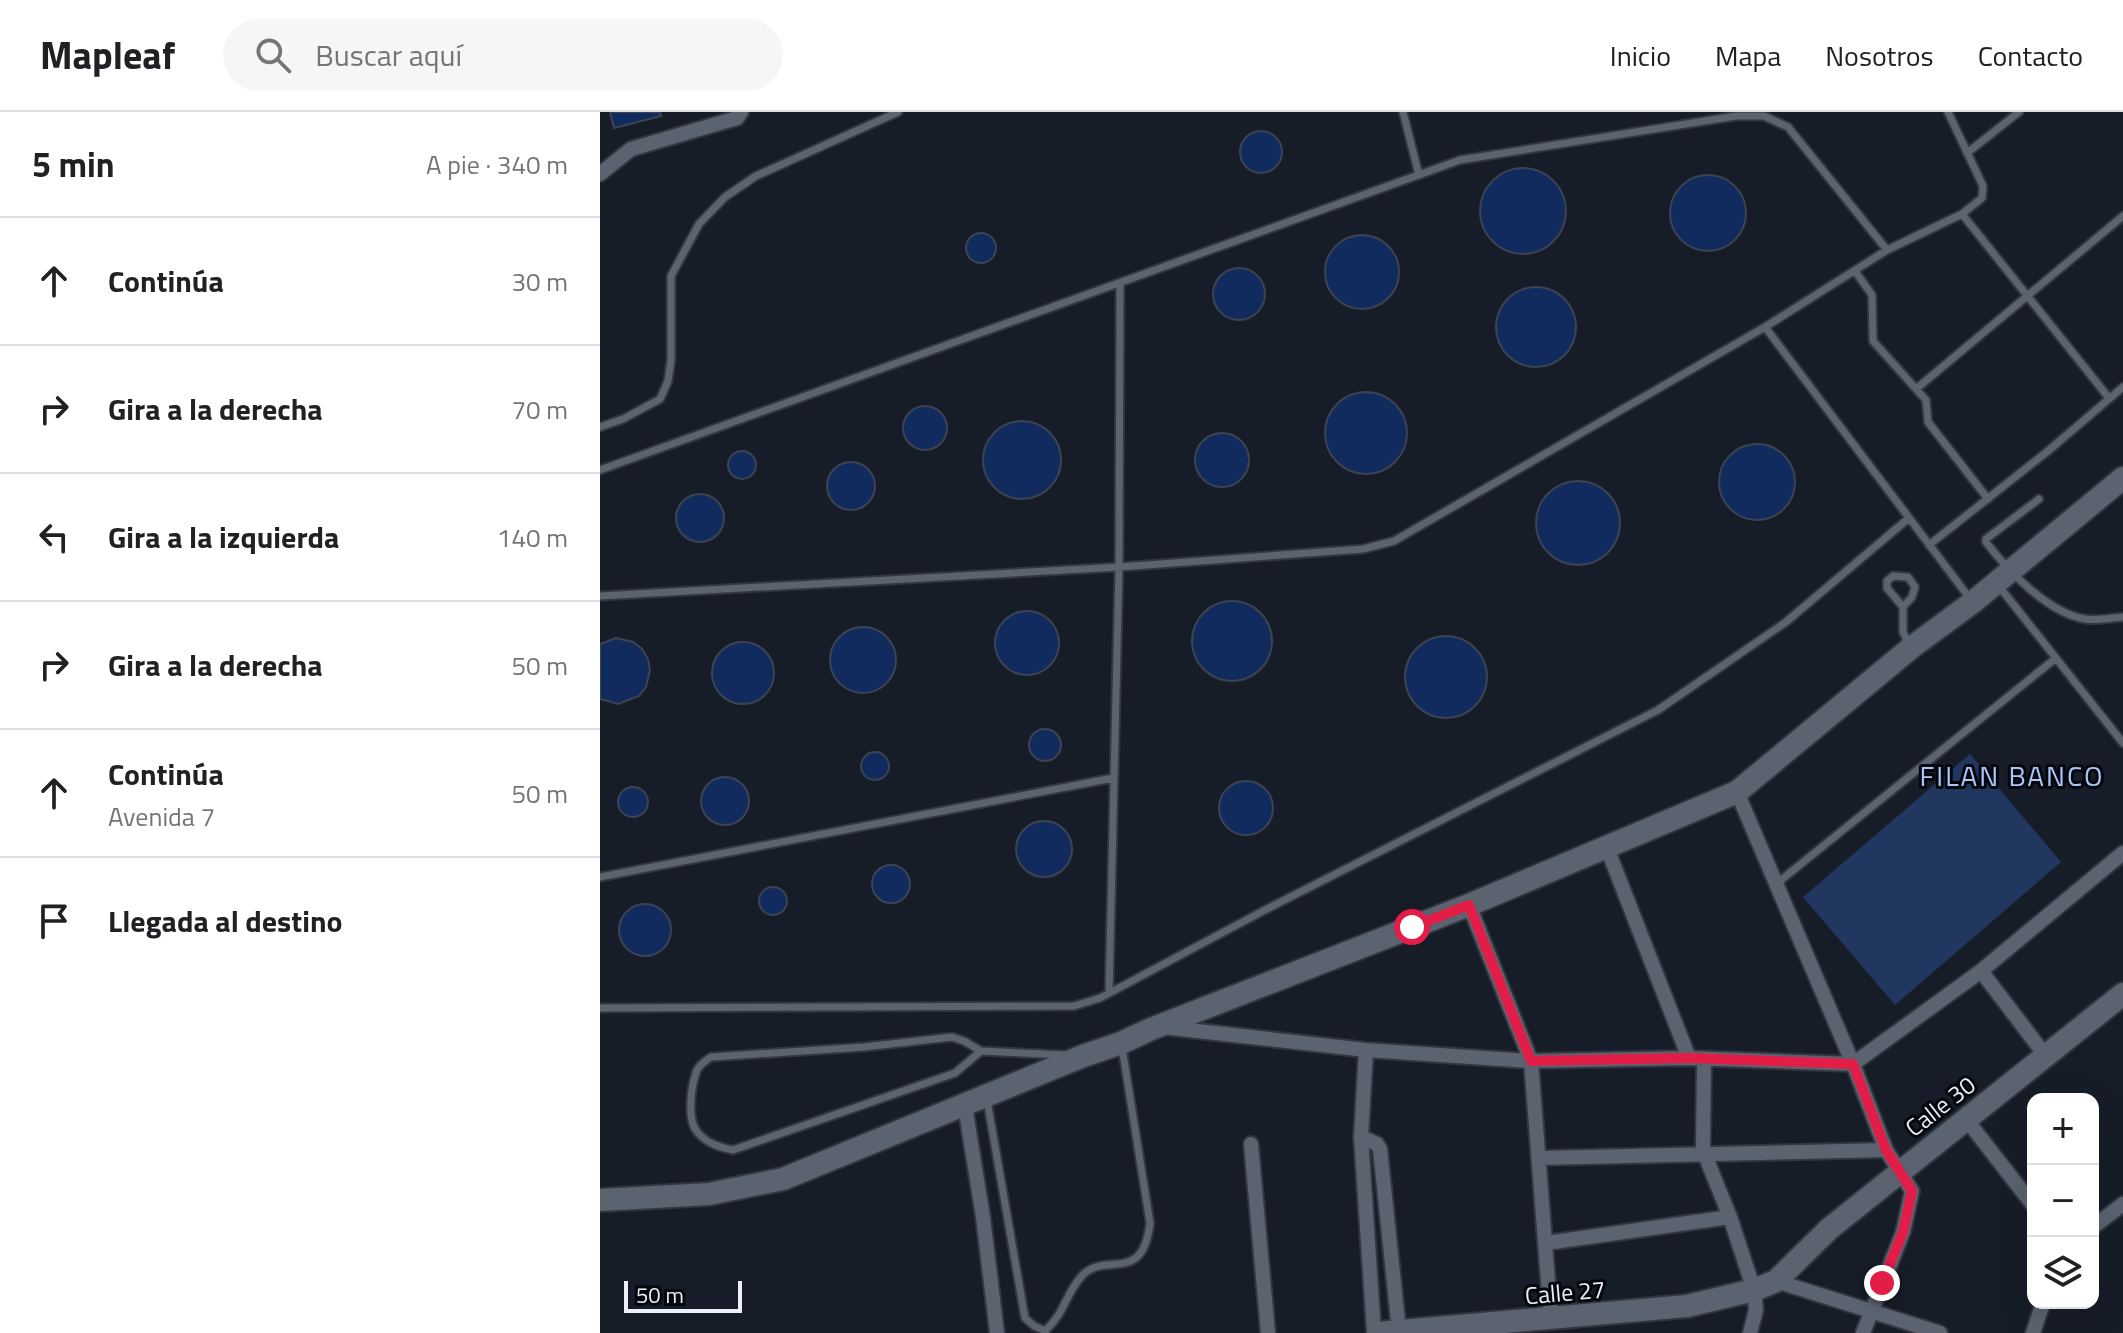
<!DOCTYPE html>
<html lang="es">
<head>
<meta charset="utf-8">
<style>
	:root { --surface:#fff; --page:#f6f6f6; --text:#202124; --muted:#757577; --line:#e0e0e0 }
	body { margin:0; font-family:"Titillium Web",sans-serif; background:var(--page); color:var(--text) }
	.controls { position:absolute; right:24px; bottom:24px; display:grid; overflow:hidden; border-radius:16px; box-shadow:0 8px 32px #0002 }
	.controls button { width:72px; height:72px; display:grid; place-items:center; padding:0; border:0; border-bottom:2px solid var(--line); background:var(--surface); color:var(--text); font:40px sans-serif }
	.scale { position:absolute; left:24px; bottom:20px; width:118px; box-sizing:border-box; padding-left:8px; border:4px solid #ecf0f8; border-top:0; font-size:22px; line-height:28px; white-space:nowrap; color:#ecf0f8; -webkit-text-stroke:6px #05070c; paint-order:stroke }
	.stop { position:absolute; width:24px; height:24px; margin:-18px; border:6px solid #e11d48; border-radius:50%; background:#fff }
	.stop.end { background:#e11d48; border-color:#fff; box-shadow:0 2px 8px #0008 }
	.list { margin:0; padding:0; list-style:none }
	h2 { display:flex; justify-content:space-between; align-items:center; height:104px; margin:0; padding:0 32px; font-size:34px }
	h2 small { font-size:26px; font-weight:400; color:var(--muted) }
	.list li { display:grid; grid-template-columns:52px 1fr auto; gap:24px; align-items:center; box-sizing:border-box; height:128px; padding:0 32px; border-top:2px solid var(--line) }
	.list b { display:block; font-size:30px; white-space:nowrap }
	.list p { margin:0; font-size:26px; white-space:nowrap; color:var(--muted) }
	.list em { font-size:26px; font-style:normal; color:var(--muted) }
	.icon { flex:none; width:44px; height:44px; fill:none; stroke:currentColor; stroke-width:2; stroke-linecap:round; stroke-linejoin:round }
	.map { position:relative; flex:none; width:1523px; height:1221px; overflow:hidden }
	header { display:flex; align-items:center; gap:48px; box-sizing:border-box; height:112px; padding:0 40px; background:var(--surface); border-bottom:2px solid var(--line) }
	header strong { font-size:38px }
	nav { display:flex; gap:44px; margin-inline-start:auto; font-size:28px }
	.search { width:560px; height:72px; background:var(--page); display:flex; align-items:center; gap:20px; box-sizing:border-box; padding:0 28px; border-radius:44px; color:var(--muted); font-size:30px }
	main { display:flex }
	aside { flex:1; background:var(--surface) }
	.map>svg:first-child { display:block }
	.green { fill:#223760 }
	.building { fill:#122b5e; stroke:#3d4451; stroke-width:2 }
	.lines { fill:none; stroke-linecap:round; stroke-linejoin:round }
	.lane-casing { stroke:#32363e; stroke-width:11 }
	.street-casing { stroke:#32363e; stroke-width:18 }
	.secondary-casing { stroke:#32363e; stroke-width:26 }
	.lane { stroke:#5b6370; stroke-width:7 }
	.street { stroke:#5b6370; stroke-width:14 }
	.secondary { stroke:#5b6370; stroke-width:22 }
	.route { stroke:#e11d48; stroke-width:10 }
	.labels { text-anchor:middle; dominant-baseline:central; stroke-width:6; stroke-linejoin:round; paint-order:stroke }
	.street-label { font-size:24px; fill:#ecf0f8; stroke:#05070c }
	.quarter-label { font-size:28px; letter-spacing:2px; fill:#a9c5f9; stroke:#05070c }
</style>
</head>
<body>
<header>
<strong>Mapleaf</strong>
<div class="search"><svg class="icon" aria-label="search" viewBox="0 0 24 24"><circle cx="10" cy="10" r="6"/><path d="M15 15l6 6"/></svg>Buscar aquí</div>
<nav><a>Inicio</a><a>Mapa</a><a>Nosotros</a><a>Contacto</a></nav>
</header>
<main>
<aside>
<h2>5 min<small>A pie · 340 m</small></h2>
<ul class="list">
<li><svg class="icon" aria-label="ahead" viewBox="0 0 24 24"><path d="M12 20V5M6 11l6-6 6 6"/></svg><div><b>Continúa</b></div><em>30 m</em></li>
<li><svg class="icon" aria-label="right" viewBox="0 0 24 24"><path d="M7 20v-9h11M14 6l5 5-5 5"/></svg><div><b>Gira a la derecha</b></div><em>70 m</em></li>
<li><svg class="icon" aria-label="left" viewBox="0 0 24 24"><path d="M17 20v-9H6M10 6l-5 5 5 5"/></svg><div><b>Gira a la izquierda</b></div><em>140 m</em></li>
<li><svg class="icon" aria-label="right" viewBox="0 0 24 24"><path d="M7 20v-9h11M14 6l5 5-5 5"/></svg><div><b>Gira a la derecha</b></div><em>50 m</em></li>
<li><svg class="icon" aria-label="ahead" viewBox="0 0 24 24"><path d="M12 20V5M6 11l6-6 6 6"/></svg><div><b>Continúa</b><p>Avenida 7</p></div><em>50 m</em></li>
<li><svg class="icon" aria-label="arrive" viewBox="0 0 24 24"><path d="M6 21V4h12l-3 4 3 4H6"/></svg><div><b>Llegada al destino</b></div></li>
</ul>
</aside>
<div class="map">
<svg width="1523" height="1221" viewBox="0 0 1523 1221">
	<rect width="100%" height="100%" fill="#171d28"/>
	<path class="green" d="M1370,642l91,108 -166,143 -92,-108z"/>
	<path class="building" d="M10,0h50l1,4 -47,12z
		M640 40a21 21 0 1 1 42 0a21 21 0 1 1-42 0Z
		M880 99a43 43 0 1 1 86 0a43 43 0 1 1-86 0Z
		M1070 101a38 38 0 1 1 76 0a38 38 0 1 1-76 0Z
		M366 136a15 15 0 1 1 30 0a15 15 0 1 1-30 0Z
		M725 160a37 37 0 1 1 74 0a37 37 0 1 1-74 0Z
		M613 182a26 26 0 1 1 52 0a26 26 0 1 1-52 0Z
		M896 215a40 40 0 1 1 80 0a40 40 0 1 1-80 0Z
		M725 321a41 41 0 1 1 82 0a41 41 0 1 1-82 0Z
		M303 316a22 22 0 1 1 44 0a22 22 0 1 1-44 0Z
		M383 348a39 39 0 1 1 78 0a39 39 0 1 1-78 0Z
		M595 348a27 27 0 1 1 54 0a27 27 0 1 1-54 0Z
		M1119 370a38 38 0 1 1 76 0a38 38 0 1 1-76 0Z
		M128 353a14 14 0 1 1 28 0a14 14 0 1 1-28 0Z
		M227 374a24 24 0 1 1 48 0a24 24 0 1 1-48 0Z
		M936 411a42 42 0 1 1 84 0a42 42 0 1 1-84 0Z
		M76 406a24 24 0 1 1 48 0a24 24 0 1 1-48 0Z
		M592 529a40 40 0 1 1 80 0a40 40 0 1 1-80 0Z
		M395 531a32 32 0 1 1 64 0a32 32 0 1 1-64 0Z
		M230 548a33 33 0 1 1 66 0a33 33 0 1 1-66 0Z
		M805 565a41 41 0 1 1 82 0a41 41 0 1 1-82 0Z
		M16,526l17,4 9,7 6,10 2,11 -4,17 -7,9 -21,8 -18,-5v-55z
		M112 561a31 31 0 1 1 62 0a31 31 0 1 1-62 0Z
		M429 633a16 16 0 1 1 32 0a16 16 0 1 1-32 0Z
		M261 654a14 14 0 1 1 28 0a14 14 0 1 1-28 0Z
		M101 689a24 24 0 1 1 48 0a24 24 0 1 1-48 0Z
		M619 696a27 27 0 1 1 54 0a27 27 0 1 1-54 0Z
		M18 690a15 15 0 1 1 30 0a15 15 0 1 1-30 0Z
		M416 737a28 28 0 1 1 56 0a28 28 0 1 1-56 0Z
		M272 772a19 19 0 1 1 38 0a19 19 0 1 1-38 0Z
		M159 789a14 14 0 1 1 28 0a14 14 0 1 1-28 0Z
		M19 818a26 26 0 1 1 52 0a26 26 0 1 1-52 0Z"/>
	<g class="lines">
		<defs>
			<path id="lane" d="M803,0l16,63
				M1348,0l35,74 -1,12 -20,16
				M1367,41l52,-41
				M1255,159l17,24 1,46 53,59 2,22 60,77
				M1165,215l206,273
				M1316,277l207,-173
				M0,315l23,-8 37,-20 8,-18 3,-21v-84l28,-52 26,-27 31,-21 142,-64
				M0,358l860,-310 276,-44h28l24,11 99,123
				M1439,387l-53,40v3c21,28 62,71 99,77 11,2 26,-1 38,-2
				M1329,433l119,-94 75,-64
				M1398,473l125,158
				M0,484l519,-29 244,-18 31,-8 371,-214 122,-77 75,-36 147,184
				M1303,495l-16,-19v-7l6,-5 15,1 7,10 -3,10 -9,10v25l7,14
				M0,765l513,-99
				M1176,772l280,-226
				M509,881l10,-426 1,-282
				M0,896l474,-2 26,-8 163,-87 395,-201 128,-88 123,-104
				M381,939l-26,22 -222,77c-14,-3 -25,-6 -35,-17 -12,-13 -7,-47 -1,-63 3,-6 8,-9 14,-13l153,-10 88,-10 12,4 17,10 84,4
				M387,988l38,218 9,8 12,5
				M446,1218c19,-18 19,-34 34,-52 24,-30 62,10 70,-55l-28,-176"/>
			<path id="street" d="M0,62l31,-25 106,-31 4,-6
				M1137,680l116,272 33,86 26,41 -9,41 -40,101
				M1007,736l82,210
				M869,793l62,156 20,259
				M1381,859l64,84
				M562,915l204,23 165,11 158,-3 164,6 128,-93 142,-118
				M766,938l-5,87 13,196
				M1104,948l-1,86 2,9 25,62 24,73 2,20 -6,23
				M365,994l18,111 14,116
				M1366,1007l67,86
				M761,1025l16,7 3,5 19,182
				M651,1032l17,189
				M940,1046l346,-8
				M1493,1115l30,-23
				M946,1131l184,-26
				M1176,1169l164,52
				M1433,1221l10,-30"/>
			<path id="secondary" d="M0,1088l109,-6 74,-15 300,-123 38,-13 30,-14 318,-124 268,-113 175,-145 61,-45 150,-124
				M778,1221l309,-27 67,-16 22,-9 53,-52 294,-235"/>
		</defs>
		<use href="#lane" class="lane-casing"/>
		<use href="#street" class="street-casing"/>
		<use href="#secondary" class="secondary-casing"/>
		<use href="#lane" class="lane"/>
		<use href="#street" class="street"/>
		<use href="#secondary" class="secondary"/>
	</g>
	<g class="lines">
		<path class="route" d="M812,815l57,-22 62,156 158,-3 164,6 33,86 26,41 -9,41 -21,51"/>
	</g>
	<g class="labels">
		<g class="street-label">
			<text transform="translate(1340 994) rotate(-38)">Calle 30</text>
			<text transform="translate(965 1180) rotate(-5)">Calle 27</text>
		</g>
		<g class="quarter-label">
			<text x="1412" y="663">FILAN BANCO</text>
		</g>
	</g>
</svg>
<div class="controls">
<button>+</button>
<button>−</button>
<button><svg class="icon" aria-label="layers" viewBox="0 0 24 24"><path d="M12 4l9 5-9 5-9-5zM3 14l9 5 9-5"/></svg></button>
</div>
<div class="scale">50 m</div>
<div class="stop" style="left:812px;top:815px"></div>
<div class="stop end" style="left:1282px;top:1171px"></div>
</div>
</main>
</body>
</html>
